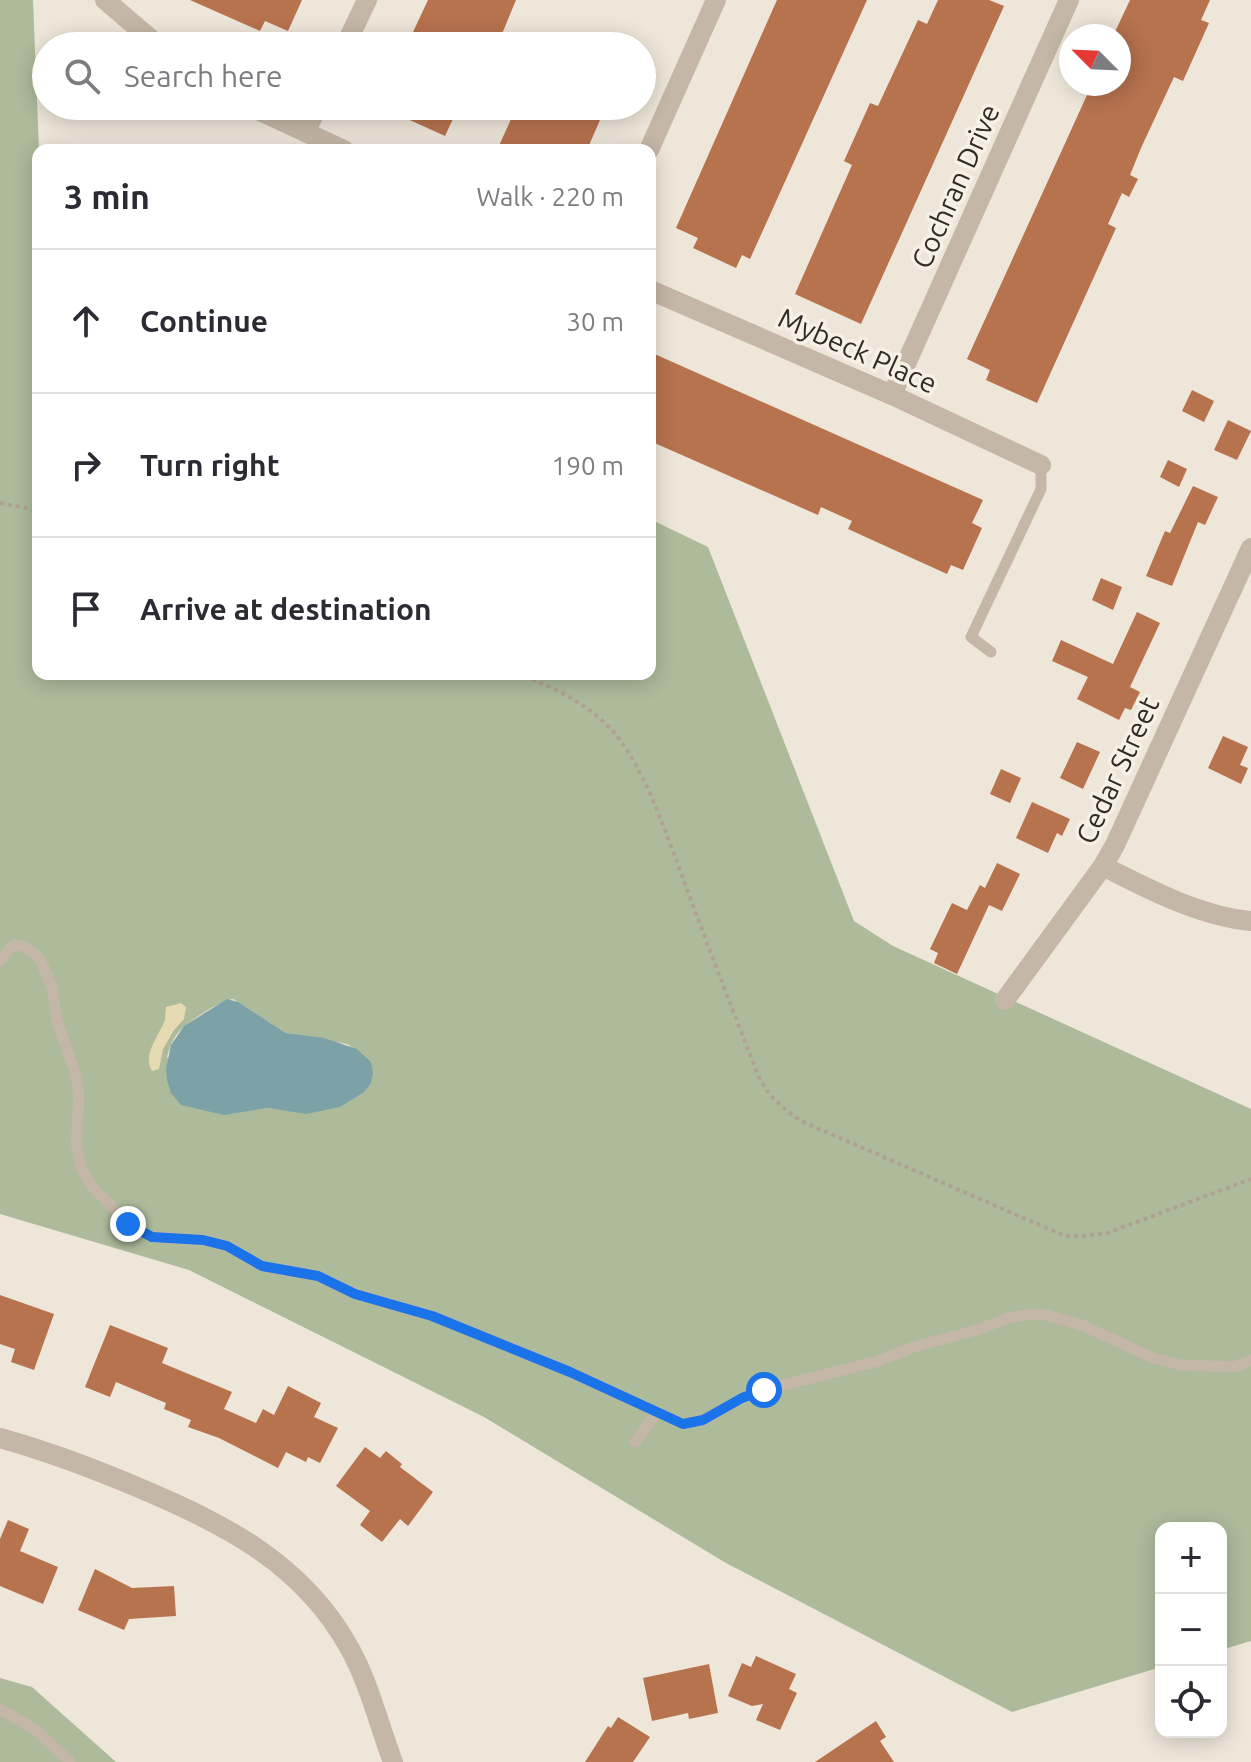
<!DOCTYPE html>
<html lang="en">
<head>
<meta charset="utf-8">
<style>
	:root { --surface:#fff; --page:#f7f7f7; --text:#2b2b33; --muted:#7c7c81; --line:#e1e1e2 }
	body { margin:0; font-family:Ubuntu,sans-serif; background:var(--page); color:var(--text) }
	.controls { position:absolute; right:24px; bottom:24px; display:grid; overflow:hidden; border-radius:16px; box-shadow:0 4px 20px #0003 }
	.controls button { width:72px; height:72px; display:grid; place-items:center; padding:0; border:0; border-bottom:2px solid var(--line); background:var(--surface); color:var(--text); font:40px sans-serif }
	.compass { position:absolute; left:1059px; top:24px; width:72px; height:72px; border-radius:50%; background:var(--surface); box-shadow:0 4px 20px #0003; rotate:294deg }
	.stop { position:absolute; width:24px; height:24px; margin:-18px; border:6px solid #1a73e8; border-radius:50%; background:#fff }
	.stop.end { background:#1a73e8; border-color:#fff; box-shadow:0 2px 8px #0008 }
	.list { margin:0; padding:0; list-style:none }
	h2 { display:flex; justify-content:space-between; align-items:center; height:104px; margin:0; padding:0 32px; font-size:34px }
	h2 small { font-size:26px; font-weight:400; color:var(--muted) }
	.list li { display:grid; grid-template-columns:52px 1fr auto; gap:24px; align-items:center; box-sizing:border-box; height:144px; padding:0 32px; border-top:2px solid var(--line) }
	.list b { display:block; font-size:30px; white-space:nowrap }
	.list em { font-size:26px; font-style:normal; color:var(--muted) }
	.icon { flex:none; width:44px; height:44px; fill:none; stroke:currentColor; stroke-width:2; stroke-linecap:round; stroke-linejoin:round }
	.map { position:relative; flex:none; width:1251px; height:1762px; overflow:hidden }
	.search { position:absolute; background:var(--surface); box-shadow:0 4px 20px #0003; left:32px; top:32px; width:624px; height:88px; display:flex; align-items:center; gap:20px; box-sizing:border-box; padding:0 28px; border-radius:44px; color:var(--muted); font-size:30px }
	.panel { position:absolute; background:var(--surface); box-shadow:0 4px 20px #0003; left:32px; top:144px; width:624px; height:536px; border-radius:16px }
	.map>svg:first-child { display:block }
	.green { fill:#adbb9b; fill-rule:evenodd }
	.sand { fill:#e6dab3 }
	.water { fill:#7ca1a7 }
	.building { fill:#b7724e }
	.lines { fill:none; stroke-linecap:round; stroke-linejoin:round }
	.path { stroke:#b0a291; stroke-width:4; stroke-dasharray:4 4; stroke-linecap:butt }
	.lane { stroke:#c4b7a7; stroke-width:11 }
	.street { stroke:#c4b7a7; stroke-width:20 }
	.route { stroke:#1a73e8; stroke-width:10 }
	.labels { text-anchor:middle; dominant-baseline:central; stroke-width:7; stroke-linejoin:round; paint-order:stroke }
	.street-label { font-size:28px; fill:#312b26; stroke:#f6f0e5 }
</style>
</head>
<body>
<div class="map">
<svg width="1251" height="1762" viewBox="0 0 1251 1762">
	<rect width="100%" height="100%" fill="#eee6d9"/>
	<path class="green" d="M0,0h33l6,150 -1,524h612v-155l58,28 146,374 39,25 358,163v532l-30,9v-122h-60v139l-149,45 -286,-149 -242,-146 -295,-147 -189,-56zM233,999l53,34 61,11 17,11 -79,55 -17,-2 -39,6 -62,-57c3,-9 5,-17 11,-24 8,-11 42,-32 55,-34z
		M0,1678l32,9 84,75h-116z"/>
	<path class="sand" d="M181,1003l5,4 -2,12 -10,11 -11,19 -4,20 -7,2c-10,-17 7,-35 13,-51 0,0 1,-12 1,-13z"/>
	<path class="water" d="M227,999l11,3 48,31 38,5 33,11 14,13 2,11 -2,10 -7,9 -24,15 -34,7 -38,-6 -44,7 -43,-10 -10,-12 -4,-13 -1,-11 5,-24 13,-19z"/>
	<path class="building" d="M190,0h112l-14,31 -23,-10 -5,10z
		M428,0h88l-19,46h-54l-30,-14z
		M777,0h90l-117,259 -8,-4 -6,13 -43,-20 5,-10 -22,-10z
		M938,0h51l15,6 -143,318 -66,-30 57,-129 -8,-4 26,-58 8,3 40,-86 9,4z
		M1130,0h80l-9,20 8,3 -26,58 -9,-4 -33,71 -11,27 8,4 -9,18 -7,-4 -14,31 8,4 -79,175 -51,-23 4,-10 -23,-11 125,-275h27v-48h-6z
		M379,106h80l-14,30z
		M517,106h89l-19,44h-90z
		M650,352l333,148 -11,23 10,5 -19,42 -12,-5 -4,9 -99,-45 4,-8 -31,-14 -3,8 -168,-74z
		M1192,390l22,11 -10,21 -22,-11z
		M1228,420l23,11 -14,29 -23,-10z
		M1168,460l19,9 -8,18 -19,-10z
		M1193,486l25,11 -13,28 -7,-3 -26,64 -26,-10 19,-45 5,2z
		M1101,578l21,9 -9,23 -21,-10z
		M1137,612l23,11 -30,64 10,5 -9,18 -6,-2 -6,12 -42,-21 11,-22 -36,-16 9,-21 52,24z
		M1223,736l25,11 -8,18 8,3 -7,16 -33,-16z
		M1077,742l23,10 -17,37 -23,-11z
		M1001,769l20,9 -11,25 -20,-9z
		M1032,802l38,17 -8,17 -5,-3 -9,20 -32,-15z
		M997,863l23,11 -18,37 -13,-6 -32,69 -23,-11 4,-10 -8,-4 22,-46 15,7 13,-25 5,3z
		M0,1295l54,19 -20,56 -23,-8 4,-13 -15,-5z
		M110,1325l58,23 -6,15 70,29 -8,17 32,14 7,-14 11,6 14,-29 33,17 -7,14 24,11 -18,35 -12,-6 -2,5 -20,-10 -8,16 -59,-30 -31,-11 3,-7 -27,-11 2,-6 -50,-21 -6,15 -25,-10z
		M365,1447l15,11 6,-7 16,13 -2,3 33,25 -25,34 -8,-7 -18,23 -22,-17 10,-14 -34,-25z
		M8,1520l21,9 -9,22 38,16 -15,37 -43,-18v-47z
		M95,1569l37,19 42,-2 2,30 -47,3 -5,11 -46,-20z
		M756,1656l40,18 -7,15 8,4 -17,37 -24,-10 7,-16 -11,2 -24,-10 14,-33 9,4z
		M709,1664l9,49 -29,6 -1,-6 -36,8 -9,-43z
		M618,1717l32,20 -17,25h-48l23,-36 3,2z
		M876,1721l10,16 -6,4 14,21h-79z"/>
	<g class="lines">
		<path class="path" d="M0,503l38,7
			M517,674c32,11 64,26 89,50 37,36 60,110 78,157 24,65 49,130 74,194 10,21 24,33 43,46l264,115h20l22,-3 144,-54"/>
		<path class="lane" d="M991,652l-20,-15 70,-148v-24
			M0,961l9,-12 6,-4 8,1 14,10 7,12 8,19 5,33 19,56 3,20 -3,48 6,26 12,19 41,40 17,8 51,3 24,6 35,20 56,10 37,18 77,22 138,56 113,52 20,-4 49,-27 126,-32 36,-14 66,-18 28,-11 22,-4 17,1 37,11 69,32 28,7 54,2 16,-7
			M635,1442l22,-29
			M0,1709l37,22 33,31"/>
		<path class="street" d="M105,0l54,46
			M345,46l22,-46
			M249,106l95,44
			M305,132l13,-26
			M649,150l67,-150
			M650,290l242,105 149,70
			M892,395l177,-395
			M1103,866c45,23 96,50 148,55
			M1005,1000l98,-134 12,-21 136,-297
			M0,1438c47,13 92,30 137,49 86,36 166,76 213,162 19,34 29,76 43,113"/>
	</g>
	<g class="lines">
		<path class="route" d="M128,1224l24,13 51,3 24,6 35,20 56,10 37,18 77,22 138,56 113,52 20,-4 39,-22 22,-8"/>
	</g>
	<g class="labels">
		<g class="street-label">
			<text transform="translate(955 186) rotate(-66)">Cochran Drive</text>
			<text transform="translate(858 350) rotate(24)">Mybeck Place</text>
			<text transform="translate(1117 770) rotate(-65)">Cedar Street</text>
		</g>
	</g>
</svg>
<div class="controls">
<button>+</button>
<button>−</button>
<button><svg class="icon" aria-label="locate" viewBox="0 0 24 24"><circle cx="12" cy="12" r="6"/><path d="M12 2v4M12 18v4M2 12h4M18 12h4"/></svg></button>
</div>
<svg class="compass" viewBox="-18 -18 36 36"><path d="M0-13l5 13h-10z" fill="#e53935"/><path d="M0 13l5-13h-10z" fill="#7c7c81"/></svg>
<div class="stop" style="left:764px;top:1390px"></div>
<div class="stop end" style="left:128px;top:1224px"></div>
<div class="search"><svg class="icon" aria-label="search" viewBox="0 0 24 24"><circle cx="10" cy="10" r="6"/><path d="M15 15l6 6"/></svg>Search here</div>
<section class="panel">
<h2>3 min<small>Walk · 220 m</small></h2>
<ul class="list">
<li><svg class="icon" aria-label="ahead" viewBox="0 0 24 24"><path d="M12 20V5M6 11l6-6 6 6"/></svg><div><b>Continue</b></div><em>30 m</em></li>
<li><svg class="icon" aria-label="right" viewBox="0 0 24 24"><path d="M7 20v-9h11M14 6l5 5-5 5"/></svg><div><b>Turn right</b></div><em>190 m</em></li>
<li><svg class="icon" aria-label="arrive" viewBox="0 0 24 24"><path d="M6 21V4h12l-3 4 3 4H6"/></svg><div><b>Arrive at destination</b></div></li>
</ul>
</section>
</div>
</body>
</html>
